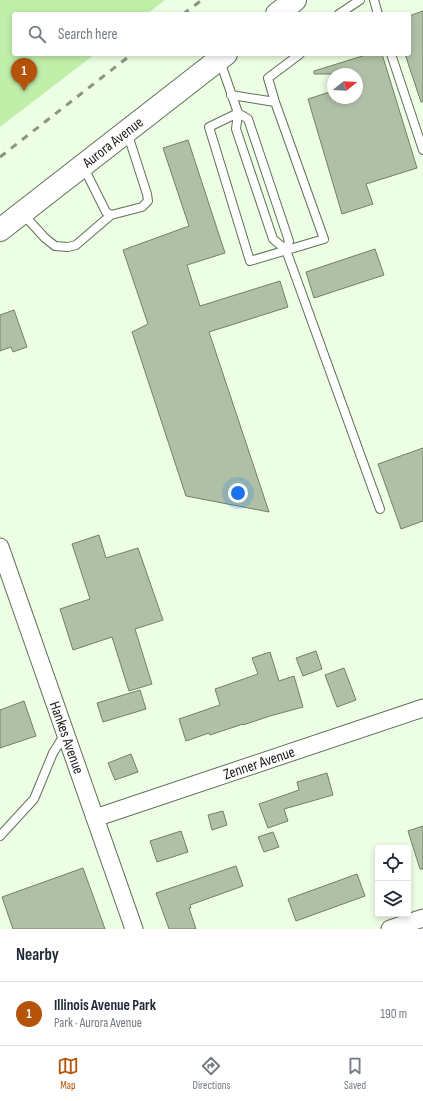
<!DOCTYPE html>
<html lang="en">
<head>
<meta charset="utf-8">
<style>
	:root { --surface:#fff; --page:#f6f6f7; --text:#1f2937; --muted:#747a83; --line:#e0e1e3; --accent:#b45309 }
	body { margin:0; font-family:"Sofia Sans Condensed",sans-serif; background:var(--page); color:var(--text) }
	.controls { position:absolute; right:12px; bottom:12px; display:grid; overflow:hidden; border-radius:4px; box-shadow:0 2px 6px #0003 }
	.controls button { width:36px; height:36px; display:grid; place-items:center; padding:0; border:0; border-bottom:1px solid var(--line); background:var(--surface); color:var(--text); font:20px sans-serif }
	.compass { position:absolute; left:327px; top:68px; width:36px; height:36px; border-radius:50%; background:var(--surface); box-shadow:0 2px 6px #0003; rotate:72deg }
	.you { position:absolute; left:238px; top:493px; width:14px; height:14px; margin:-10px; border:3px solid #fff; border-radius:50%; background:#1a73e8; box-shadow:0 0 0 6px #1a73e833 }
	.badge { display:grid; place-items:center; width:26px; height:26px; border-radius:50%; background:var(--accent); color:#fff; font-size:13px; font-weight:700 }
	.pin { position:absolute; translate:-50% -33px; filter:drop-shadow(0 1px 2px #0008) }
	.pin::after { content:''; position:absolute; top:21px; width:14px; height:12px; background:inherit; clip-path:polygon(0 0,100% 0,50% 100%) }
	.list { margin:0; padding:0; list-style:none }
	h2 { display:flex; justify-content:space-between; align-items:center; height:52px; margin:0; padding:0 16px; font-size:17px }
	h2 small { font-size:13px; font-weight:400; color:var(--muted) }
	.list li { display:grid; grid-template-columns:26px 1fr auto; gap:12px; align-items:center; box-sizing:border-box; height:64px; padding:0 16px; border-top:1px solid var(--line) }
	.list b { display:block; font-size:15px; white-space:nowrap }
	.list p { margin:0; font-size:13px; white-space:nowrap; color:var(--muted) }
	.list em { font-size:13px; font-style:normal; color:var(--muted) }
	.icon { flex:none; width:22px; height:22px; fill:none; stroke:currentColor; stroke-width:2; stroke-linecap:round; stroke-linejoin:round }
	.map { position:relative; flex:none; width:423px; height:929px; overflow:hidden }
	.search { position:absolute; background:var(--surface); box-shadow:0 2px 6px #0003; left:12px; right:12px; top:12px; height:44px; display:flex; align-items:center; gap:10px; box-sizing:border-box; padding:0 14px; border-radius:4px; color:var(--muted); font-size:15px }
	.sheet { height:116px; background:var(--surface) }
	nav { display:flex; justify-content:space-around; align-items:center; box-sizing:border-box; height:56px; border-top:1px solid var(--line); background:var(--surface); font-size:11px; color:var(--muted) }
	nav a { display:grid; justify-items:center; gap:2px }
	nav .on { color:var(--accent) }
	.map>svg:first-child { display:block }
	.green { fill:#c0efaa }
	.building { fill:#afc0a7; stroke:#708169 }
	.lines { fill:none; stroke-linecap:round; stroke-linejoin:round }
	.service-casing { stroke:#61715a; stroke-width:10 }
	.minor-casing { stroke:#61715a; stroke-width:19 }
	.secondary-casing { stroke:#61715a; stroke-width:24 }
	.service { stroke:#fff; stroke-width:8 }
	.minor { stroke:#fff; stroke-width:17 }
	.secondary { stroke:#fff; stroke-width:22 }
	.rail { stroke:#8a9684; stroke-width:3; stroke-dasharray:7 7; stroke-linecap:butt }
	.labels { text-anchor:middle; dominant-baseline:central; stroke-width:3; stroke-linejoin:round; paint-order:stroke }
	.street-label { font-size:15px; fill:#171d14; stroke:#ecfee3 }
</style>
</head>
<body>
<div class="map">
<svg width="423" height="929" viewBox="0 0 423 929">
	<rect width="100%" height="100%" fill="#ecfee3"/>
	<path class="green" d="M0,0h165l-18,14h-133v40h81l-95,73z"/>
	<path class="building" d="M423,11v91h-2l-16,-48h4v-38z
		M369,54h13l35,114 -51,16 7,20 -31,10 -34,-115 25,-8v7h24v-24h-43v-3z
		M188,140l37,113 -38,12 13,41 80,-25 8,26 -79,25 60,180 -83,-16 -54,-164 16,-8 -25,-74 66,-24 -26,-78z
		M375,249l9,26 -70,23 -8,-26z
		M14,310l13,37 -14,5 -2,-5 -11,4v-36z
		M423,448v73l-22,8 -23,-65z
		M99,535l7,23 32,-10 25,72 -28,9 17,55 -23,7 -17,-54 -39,13 -13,-41 30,-10 -18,-55z
		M316,651l6,18 -19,7 -7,-18z
		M270,652l9,29 15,-5 9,31 -33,9 -27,9v-1l-33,11 -1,-2 -23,8 -7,-22 41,-14 -5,-16 43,-15 -6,-16z
		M344,668l12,32 -19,7 -12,-32z
		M140,690l6,19 -43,13 -6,-19z
		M24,701l12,35 -36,12v-38z
		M131,754l7,18 -23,8 -7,-17z
		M327,773l6,22 -49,14 4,12 -20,7 -9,-24 40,-14 -2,-8z
		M223,811l4,14 -15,5 -4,-15z
		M423,826v43h-3l-12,-38z
		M181,831l7,21 -31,10 -7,-21z
		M273,832l6,15 -15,5 -6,-15z
		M236,866l7,20 -53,19 1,3h-2l7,21h-27l-13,-36z
		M83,868l22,61h-92l-11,-32z
		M357,874l8,22 -69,25 -8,-22z"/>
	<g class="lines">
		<defs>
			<path id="service" d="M374,0l4,14
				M339,14l21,-14
				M391,54l32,96
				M220,61l18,52 -2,16 37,110 13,11 94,259
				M231,95l44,7
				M238,113l-29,14 41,134 74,-22 -49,-137 -7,-24 32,-24
				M238,113l10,6 41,122 -3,9
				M83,166l23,46 5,3
				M22,213l23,25 10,8 13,1 8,-2 35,-30 31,-8 6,-6 -1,-7 -20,-62
				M0,836l34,-37 19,-46 12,-19"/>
			<g id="minor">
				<path id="s1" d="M0,547l134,382"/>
				<path id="s2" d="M95,818l328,-110"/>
				<path d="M390,929l33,-11"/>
			</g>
			<g id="secondary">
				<path d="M277,14l18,-14"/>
				<path id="s3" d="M0,230l226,-176"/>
			</g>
		</defs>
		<use href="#service" class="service-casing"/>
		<use href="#minor" class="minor-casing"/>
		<use href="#secondary" class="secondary-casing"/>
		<use href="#service" class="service"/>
		<use href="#minor" class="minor"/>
		<use href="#secondary" class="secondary"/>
		<path class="rail" d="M183,14l19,-14
			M0,157l132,-103"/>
	</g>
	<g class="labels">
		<g class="street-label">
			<text stroke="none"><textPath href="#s3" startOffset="143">Aurora Avenue</textPath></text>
			<text stroke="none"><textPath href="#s1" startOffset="202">Hankes Avenue</textPath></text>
			<text stroke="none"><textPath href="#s2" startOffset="173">Zenner Avenue</textPath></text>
		</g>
	</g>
</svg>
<div class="controls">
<button><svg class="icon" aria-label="locate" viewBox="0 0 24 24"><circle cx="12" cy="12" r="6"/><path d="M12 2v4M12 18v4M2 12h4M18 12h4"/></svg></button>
<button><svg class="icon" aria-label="layers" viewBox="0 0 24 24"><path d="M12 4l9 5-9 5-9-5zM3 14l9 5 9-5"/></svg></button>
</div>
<svg class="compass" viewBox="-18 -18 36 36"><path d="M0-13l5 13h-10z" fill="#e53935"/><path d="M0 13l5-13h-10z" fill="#747a83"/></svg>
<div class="you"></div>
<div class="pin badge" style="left:24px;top:91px">1</div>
<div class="search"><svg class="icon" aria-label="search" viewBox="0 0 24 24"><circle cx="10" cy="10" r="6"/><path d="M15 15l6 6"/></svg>Search here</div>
</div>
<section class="sheet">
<h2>Nearby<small></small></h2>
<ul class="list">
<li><span class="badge">1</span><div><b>Illinois Avenue Park</b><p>Park · Aurora Avenue</p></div><em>190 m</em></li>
</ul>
</section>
<nav>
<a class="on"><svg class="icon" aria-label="map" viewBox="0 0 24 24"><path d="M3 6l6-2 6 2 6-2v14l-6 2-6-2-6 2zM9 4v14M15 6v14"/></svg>Map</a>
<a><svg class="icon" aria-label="directions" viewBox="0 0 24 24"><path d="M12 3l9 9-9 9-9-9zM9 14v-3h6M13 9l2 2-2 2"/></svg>Directions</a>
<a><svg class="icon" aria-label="saved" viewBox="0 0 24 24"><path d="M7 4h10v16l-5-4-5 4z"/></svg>Saved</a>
</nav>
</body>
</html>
